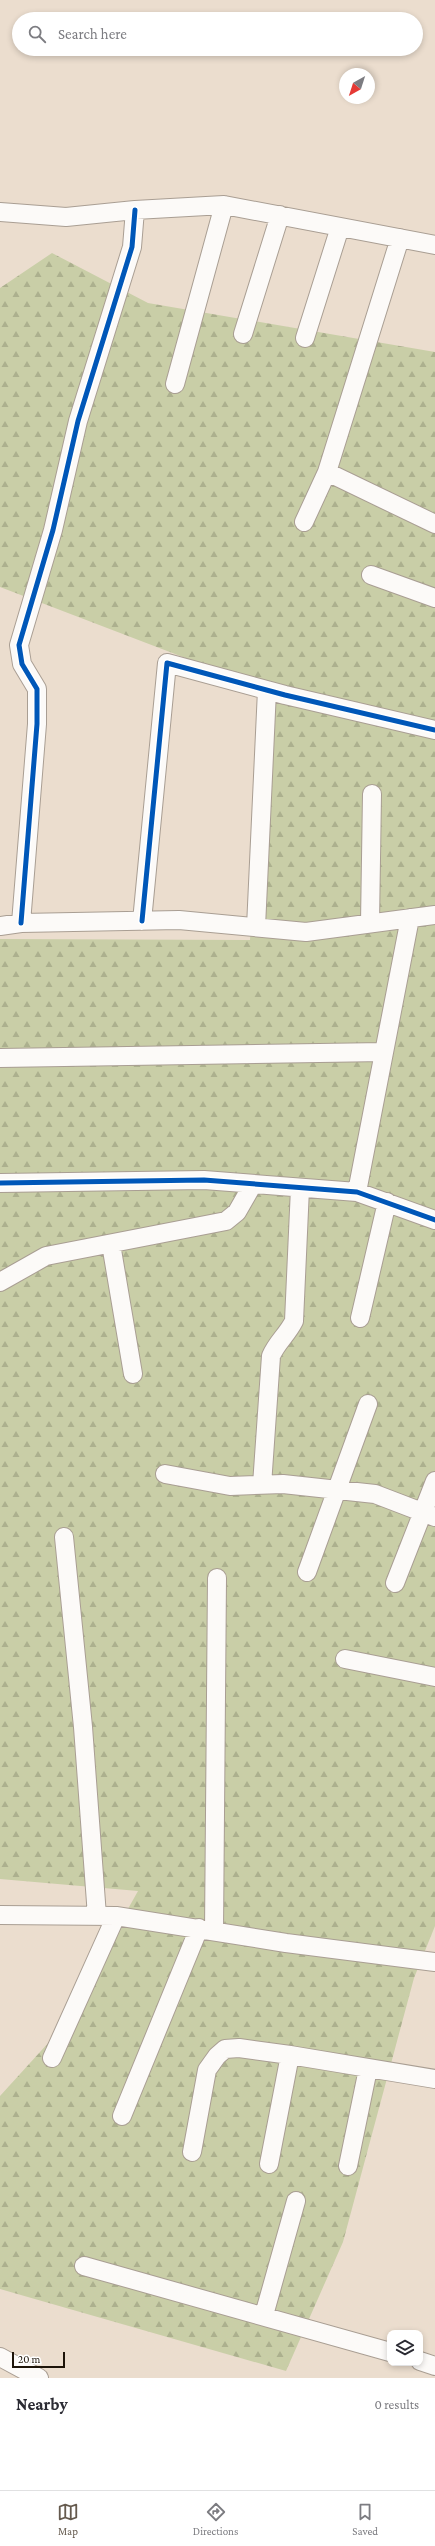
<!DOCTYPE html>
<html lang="en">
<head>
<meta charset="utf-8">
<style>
	:root { --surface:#fff; --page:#f2f2f3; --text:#2b2b33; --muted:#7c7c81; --line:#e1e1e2; --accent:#655a4e }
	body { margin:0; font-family:"Crimson Pro",serif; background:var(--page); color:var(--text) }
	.controls { position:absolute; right:12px; bottom:12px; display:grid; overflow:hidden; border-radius:8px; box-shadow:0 2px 6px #0003 }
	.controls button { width:36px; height:36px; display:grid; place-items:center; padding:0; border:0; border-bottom:1px solid var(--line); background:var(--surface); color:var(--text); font:20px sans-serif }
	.compass { position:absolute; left:339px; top:68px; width:36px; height:36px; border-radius:50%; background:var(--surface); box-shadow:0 2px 6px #0003; rotate:219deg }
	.scale { position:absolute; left:12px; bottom:10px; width:53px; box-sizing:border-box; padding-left:4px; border:2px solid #1d1409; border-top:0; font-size:11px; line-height:14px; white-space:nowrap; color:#1d1409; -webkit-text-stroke:3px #fff; paint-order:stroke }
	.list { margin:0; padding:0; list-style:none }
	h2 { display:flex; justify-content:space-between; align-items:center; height:52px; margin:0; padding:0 16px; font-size:17px }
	h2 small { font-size:13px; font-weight:400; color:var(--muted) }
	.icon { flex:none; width:22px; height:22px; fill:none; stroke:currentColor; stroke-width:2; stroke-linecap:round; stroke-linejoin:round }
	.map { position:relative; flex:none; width:435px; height:2378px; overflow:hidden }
	.search { position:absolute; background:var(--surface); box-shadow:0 2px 6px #0003; left:12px; right:12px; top:12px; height:44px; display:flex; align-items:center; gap:10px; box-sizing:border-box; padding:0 14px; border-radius:22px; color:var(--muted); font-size:15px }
	.sheet { height:112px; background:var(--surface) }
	nav { display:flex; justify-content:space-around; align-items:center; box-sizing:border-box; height:56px; border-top:1px solid var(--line); background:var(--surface); font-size:11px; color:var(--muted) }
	nav a { display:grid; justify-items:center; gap:2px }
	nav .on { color:var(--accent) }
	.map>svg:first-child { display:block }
	.forest { fill:url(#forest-firs) }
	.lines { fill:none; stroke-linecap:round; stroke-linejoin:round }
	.minor-casing { stroke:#a99e93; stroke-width:20 }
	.minor { stroke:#fcfaf8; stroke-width:18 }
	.cycleway-casing { stroke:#fff; stroke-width:8 }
	.cycleway { stroke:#0057b8; stroke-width:5 }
</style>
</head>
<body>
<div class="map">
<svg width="435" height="2378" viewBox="0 0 435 2378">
	<defs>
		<pattern id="forest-firs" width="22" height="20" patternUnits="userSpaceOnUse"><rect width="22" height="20" fill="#c9cea7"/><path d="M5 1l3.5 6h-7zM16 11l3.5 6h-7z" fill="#acb08e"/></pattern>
	</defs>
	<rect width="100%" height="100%" fill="#ebddce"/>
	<path class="forest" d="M52,253l96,50 287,49v1574l-21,52 -71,264 -57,129 -286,-82v-193l60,-66 78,-139 -138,-12v-940l250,1 14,-252 -264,-101v-299z"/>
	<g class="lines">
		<defs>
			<path id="minor" d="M0,212l66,5 69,-7 89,-5 211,40
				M243,334l37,-119
				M305,338l35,-111
				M175,384l49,-179
				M327,472l108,52
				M304,522l23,-50 73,-234
				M371,575l64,23
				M142,921l25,-258 118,32 150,35
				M21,923l16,-199v-35l-15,-25 -3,-19 34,-115 25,-109 54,-174 3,-37
				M370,923l2,-129
				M0,926l21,-3 158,-3 127,12 129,-17
				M256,927l11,-237
				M0,1058l384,-6
				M0,1183l204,-3 153,12 78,28
				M357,1192l53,-274
				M111,1244l22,130
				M0,1282l46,-26 180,-35 11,-9 16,-28
				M360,1318l27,-116
				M165,1474l65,12 53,-2 92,10 60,23
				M262,1485l9,-129c6,-14 16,-21 23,-35l6,-133
				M64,1537l19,190 14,189
				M307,1572l61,-168
				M395,1583l40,-102
				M345,1659l90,18
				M0,1915l116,1 170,27 149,19
				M214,1931l3,-353
				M52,2058l64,-142
				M122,2116l77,-188
				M192,2152l15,-82 10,-14 8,-7 14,-1 51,7 145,24
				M269,2164l21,-109
				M348,2166l20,-97
				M84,2266l306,86
				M264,2315l32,-114
				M0,2357l39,21
				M420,2361l15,5"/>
		</defs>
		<use href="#minor" class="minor-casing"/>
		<use href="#minor" class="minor"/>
		<defs>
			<path id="cycleway" d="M142,921l25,-258 118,32 150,35
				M21,923l16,-199v-35l-15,-25 -3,-19 34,-115 25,-109 54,-174 3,-37
				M0,1183l204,-3 153,12 78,28"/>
		</defs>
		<use href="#cycleway" class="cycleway-casing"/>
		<use href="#cycleway" class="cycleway"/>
	</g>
</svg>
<div class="controls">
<button><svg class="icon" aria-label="layers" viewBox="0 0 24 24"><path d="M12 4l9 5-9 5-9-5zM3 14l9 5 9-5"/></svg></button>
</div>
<svg class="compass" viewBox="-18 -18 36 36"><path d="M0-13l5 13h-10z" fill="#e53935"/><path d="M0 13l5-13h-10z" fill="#7c7c81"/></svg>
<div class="scale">20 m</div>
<div class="search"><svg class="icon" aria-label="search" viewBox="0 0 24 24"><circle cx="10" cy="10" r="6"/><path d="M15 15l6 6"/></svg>Search here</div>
</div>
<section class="sheet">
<h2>Nearby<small>0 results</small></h2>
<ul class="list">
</ul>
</section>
<nav>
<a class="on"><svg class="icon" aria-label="map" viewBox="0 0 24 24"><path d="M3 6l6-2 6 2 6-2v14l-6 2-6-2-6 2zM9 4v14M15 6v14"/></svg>Map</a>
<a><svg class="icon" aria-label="directions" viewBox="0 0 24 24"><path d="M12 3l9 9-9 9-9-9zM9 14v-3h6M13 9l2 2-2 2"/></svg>Directions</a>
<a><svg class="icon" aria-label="saved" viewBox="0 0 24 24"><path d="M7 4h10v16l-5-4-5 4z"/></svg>Saved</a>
</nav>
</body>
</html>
